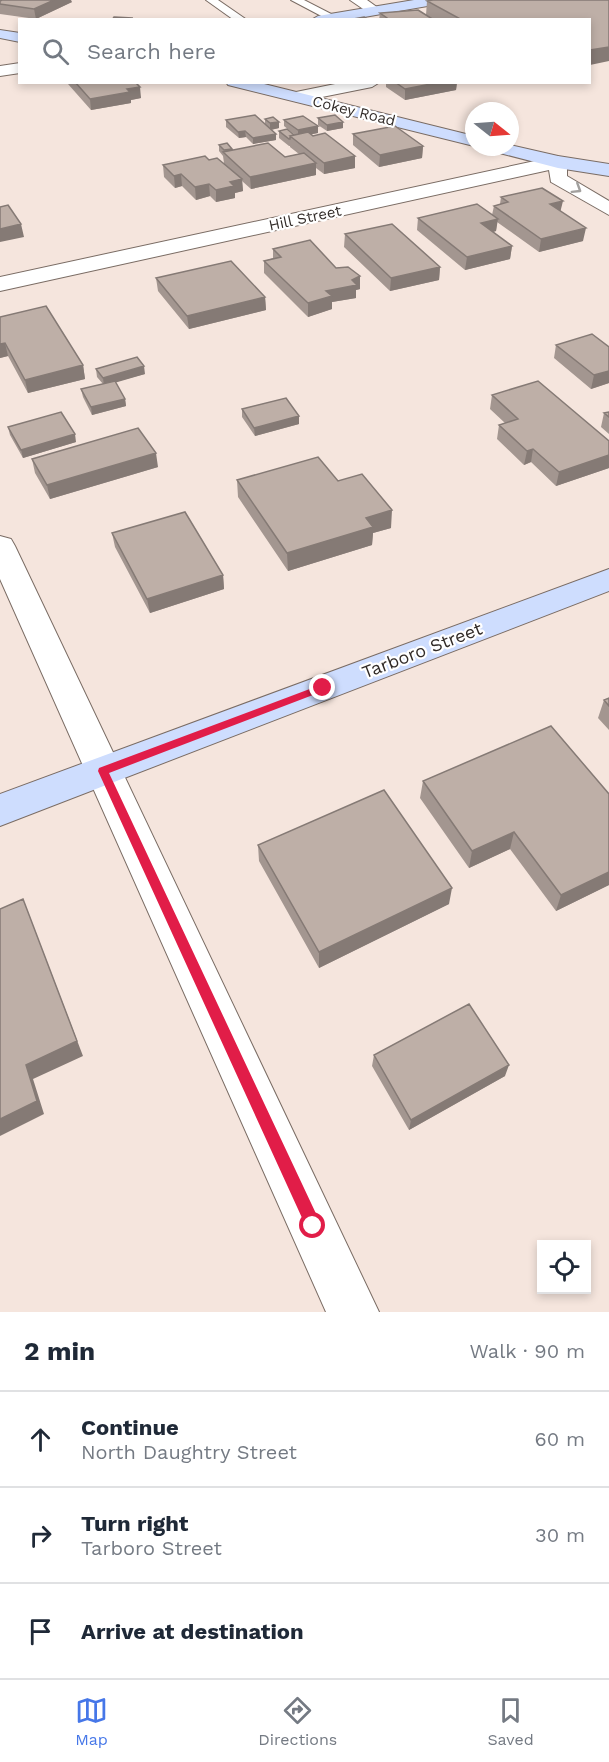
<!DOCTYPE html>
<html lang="en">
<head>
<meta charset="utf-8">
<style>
	:root { --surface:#fff; --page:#f2f2f3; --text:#1f2937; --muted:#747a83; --line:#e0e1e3; --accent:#4677e8 }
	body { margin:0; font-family:"Work Sans",sans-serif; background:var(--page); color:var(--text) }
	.controls { position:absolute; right:18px; bottom:18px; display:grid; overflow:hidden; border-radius:0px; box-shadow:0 3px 9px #0003 }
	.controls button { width:54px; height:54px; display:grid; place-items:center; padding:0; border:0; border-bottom:2px solid var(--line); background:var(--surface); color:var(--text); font:30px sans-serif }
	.compass { position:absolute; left:465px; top:102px; width:54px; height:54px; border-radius:50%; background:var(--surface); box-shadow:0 3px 9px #0003; rotate:107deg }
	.stop { position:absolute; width:18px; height:18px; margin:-14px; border:4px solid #e11d48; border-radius:50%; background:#fff }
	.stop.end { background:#e11d48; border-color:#fff; box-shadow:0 2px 6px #0008 }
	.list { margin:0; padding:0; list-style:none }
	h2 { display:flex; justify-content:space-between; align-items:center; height:78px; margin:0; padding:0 24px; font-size:26px }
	h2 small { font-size:20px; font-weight:400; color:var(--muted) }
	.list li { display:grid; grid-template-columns:39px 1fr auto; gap:18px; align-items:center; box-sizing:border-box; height:96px; padding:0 24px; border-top:2px solid var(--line) }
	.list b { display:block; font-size:22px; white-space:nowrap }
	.list p { margin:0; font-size:20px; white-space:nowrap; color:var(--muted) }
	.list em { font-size:20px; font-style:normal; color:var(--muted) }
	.icon { flex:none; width:33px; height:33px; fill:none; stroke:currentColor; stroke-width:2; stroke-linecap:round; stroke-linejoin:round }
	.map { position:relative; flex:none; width:609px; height:1312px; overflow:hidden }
	.search { position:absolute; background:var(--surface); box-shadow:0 3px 9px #0003; left:18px; right:18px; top:18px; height:66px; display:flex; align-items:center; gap:15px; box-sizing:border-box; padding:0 21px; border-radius:0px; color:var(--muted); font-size:22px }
	.sheet { height:366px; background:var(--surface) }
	nav { display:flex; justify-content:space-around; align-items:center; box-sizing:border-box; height:84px; border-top:2px solid var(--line); background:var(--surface); font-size:16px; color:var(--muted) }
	nav a { display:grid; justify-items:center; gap:3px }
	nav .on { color:var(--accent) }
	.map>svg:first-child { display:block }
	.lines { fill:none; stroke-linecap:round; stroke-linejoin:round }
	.lane-casing { stroke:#7a6c64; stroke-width:2 }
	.street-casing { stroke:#7a6c64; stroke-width:2 }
	.secondary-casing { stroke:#7a6c64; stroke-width:2 }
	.lane { fill:#fff; fill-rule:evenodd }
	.street { fill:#fff; fill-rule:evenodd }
	.secondary { fill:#ceddfe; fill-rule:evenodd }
	.wall { fill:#a39690 }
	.shaded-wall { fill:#857a75 }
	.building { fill:#beafa7; stroke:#857a75; stroke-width:1.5 }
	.oneway { stroke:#a2a09e }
	.route { fill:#e11d48 }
	.labels { text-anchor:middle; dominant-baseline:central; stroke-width:4.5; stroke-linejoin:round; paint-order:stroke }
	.far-street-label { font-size:15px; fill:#312b28; stroke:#fff }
	.street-label { font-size:18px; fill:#312b28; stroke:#fff }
</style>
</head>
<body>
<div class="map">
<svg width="609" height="1312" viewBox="0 0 609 1312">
	<rect width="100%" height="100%" fill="#f5e5dd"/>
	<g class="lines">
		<defs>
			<path id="lane" d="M206,0h12l29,20h-13z
				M291,0h13l33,17 -10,2z"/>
			<path id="street" d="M350,0h17l14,10 -2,3h-10z
				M20,63v10l-20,3v-10z
				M345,82h35l-8,5 -75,15 -8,-5 2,-4z
				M558,156l9,6v14l42,25v14l-58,-33 -2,-12 -549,121v-14z
				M0,536l11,3 4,7 364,766h-53l-326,-733z"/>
			<path id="secondary" d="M414,0h32l-7,4 -92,16h-36l7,-4z
				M0,30l20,3v9l-20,-4z
				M226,82h30l218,54v10l-246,-61z
				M510,145l48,11 51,8v12l-51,-8 -66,-17 -3,-4h21z
				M609,569v22l-609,235v-32z"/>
		</defs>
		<use href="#lane" class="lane-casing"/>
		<use href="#street" class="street-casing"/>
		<use href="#secondary" class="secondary-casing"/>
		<use href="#lane" class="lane"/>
		<use href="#street" class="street"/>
		<use href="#secondary" class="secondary"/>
	</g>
	<path class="wall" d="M0,0l72,2 -36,17 -36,-5z
		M427,1l163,19h-211l1,-7 46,2z
		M68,82h67l6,16 -10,2v3l-40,7 -23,-26z
		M386,82h71l-1,8 -51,10 -19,-13z
		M318,118l25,10 -16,3 -9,-6z
		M265,119l14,3v6l-8,2 5,4v6l-23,4 -7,-7 -7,1 -13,-11v-7l39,4z
		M284,120l34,13 -7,1 44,22v12l-31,6 -8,-6v7l-65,14 -9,-8 1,10 -8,2v5l-19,4 -6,-6 -14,4 -14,-14 -7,2 -11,-11 -1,-12 46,-5 15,3 -1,-7 -4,-5v-6l13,4v1l53,7 14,-3 -9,-7v-1h-1l-10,-8v-7l16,4 -11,-9z
		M353,134l70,12 -1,12 -43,9 -26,-22z
		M501,197l60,14 22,30 -44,11 -42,-30 -1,9 -3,1 19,14 -2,13 -45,11 -48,-40 1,-12 74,-3 2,-9 6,-2z
		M345,234l95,33 -1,13 -49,11 -46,-44z
		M273,249l87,27v13l-4,1v8l-24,4v7l-24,8 -44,-44v-12l9,-3z
		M156,278l109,19 1,13 -77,19 -31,-38z
		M0,317l83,48 2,14 -57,14 -20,-37 -8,2z
		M556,345l53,2v36l-18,6 -37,-31z
		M96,369l49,5 -30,8 10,17 1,7 -34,9 -9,-18 -2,-8 22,-5 -6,-7z
		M492,395l117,46v27l-53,18 -25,-24 -7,3 -27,-26 2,-14 6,-2 -15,-14z
		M242,409l57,7v8l-44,12 -13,-19z
		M609,412v22l-8,-7 3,-14z
		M8,427l68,15 -53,16 -13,-23z
		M32,459l126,8 -108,32 -15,-26z
		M237,480l101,1 53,47 -18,5 -1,12 -84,26 -50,-74z
		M112,533l111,42 1,14 -74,24 -35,-66z
		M609,698v32l-11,-12 6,-18z
		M423,781l186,13v91l-53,26 -46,-62 -41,19 -49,-70z
		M258,845l191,59 -130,64 -60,-107z
		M374,1055l131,21 -96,54 -37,-64z"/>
	<path class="shaded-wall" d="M54,0h17l1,2 -36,17 -2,-10z
		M609,47v14l-19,4v-15z
		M441,82h16l-1,8 -51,10v-11z
		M140,87l1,11 -10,2v3l-40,7 -1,-11 37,-10z
		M279,122v6l-9,2v-7z
		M343,122v6l-16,3v-6z
		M318,126v7l-20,4v-7z
		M245,131l1,6 -7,1 -1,-6z
		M276,134v6l-23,4v-6z
		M423,146l-1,12 -43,9 1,-12z
		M355,156v12l-31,6v-11z
		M316,163v12l-65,14 -1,-12z
		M181,174l1,12 -7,2 -1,-12z
		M242,179l1,12 -8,2v5l-19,4v-12l14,-8z
		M209,184l1,12 -14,4 -1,-13z
		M563,201l-3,12 -10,-9z
		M498,219l-2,12 -17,5 2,-13z
		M21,224l3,13 -24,5v-13z
		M586,228l-3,13 -44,11 2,-13z
		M512,246l-2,13 -45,11 2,-13z
		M440,267l-1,13 -49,11 1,-13z
		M360,276v13l-4,1v8l-24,4v7l-24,8v-14l18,-12z
		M265,297l1,13 -77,19 -2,-13z
		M5,343l3,13 -8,2v-14z
		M83,365l2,14 -57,14 -3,-13z
		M144,366l1,8 -41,12 -1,-8z
		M609,371v12l-18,6 3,-14z
		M125,399l1,7 -34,9 -1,-8z
		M299,416v8l-44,12 -1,-8z
		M75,434l1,8 -53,16 -2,-8z
		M533,449l-2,13 -7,3 3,-14z
		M156,453l2,14 -108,32 -3,-14z
		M609,455v13l-53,18 3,-14z
		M392,510l-1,18 -18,5 -1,12 -84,26 -1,-18 79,-35z
		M223,575l1,14 -74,24 -3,-14z
		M514,832l-4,17 -41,19 3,-17z
		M609,872v13l-53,26 5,-16z
		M452,888l-3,16 -130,64v-16z
		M23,899l60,157 -50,23 11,35 -44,22v-17z
		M509,1065l-4,11 -96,54 2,-10z"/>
	<path class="building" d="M2,0h52l-20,9 -34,-5v-3z
		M433,0h176v47l-19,3v-30h-128l-35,-19z
		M418,10l16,10h-44l-10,-7z
		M114,17l18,1 -1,2h-19z
		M364,17l5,3h-21z
		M75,82h60l5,5 -13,2 3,3 -40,7z
		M395,82h46l-36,7z
		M255,115l21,19 -23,4 -8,-7 -7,1 -12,-12z
		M335,115l8,7 -16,3 -9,-7z
		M303,116l15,10 -20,4 -14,-10z
		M273,117l6,5 -9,1 -5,-4z
		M395,126l28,20 -43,9 -27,-21z
		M287,129l7,6 -4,1v3h-1l-10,-8z
		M308,132l5,4 12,-3 30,23 -31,7 -34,-27z
		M227,143l5,6 -8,1 -5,-5z
		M268,143l17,14 19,-4 12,10 -66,14 -27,-25z
		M205,156l4,4 8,-2 25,21 -12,3 4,4 -18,4 -7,-6 -14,3 -14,-13 -7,2 -11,-11z
		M542,188l21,13 -13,3 36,24 -45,11 -47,-33 14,-4 -7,-5z
		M477,204l21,15 -17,4 31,23 -45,11 -49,-39z
		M8,205l13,19 -21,5v-22z
		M392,224l48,43 -49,11 -46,-44z
		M310,240l26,28 12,-1 12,9 -8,4 5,5 -31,6 6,5 -24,7 -44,-42 17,-4 -8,-8z
		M231,261l34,36 -78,19 -31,-38z
		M46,306l37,59 -58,15 -20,-37 -5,1v-27z
		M592,334l17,13v24l-15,4 -38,-30z
		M137,357l7,9 -41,12 -7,-9z
		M115,381l10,18 -34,8 -10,-18z
		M538,381l71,60v14l-50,17 -26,-23 -6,2 -28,-26 19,-6 -26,-24z
		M286,398l13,18 -45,12 -12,-19z
		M61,412l14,22 -54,16 -13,-23z
		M609,412v5l-5,-4z
		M138,428l18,25 -109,32 -15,-26z
		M318,457l20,24 24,-7 30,36 -26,8 7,9 -86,26 -50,-73z
		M185,512l38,63 -76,24 -35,-66z
		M609,698v8l-5,-6z
		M551,726l58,68v78l-48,23 -47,-63 -42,19 -49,-70z
		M384,790l68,98 -133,64 -61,-107z
		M23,899l54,142 -51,24 11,36 -37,18v-210z
		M469,1004l40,61 -98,55 -37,-65z"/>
	<defs><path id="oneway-chevron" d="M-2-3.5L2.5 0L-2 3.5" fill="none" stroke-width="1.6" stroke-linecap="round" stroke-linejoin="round" transform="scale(1.5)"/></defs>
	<use class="oneway" href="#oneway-chevron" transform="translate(577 189) rotate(32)"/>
	<path class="route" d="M323,684l3,1v5l-217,83 210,447 2,6 -2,5 -6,2 -5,-2 -210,-460 1,-3z"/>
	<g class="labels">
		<g class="far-street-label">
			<text transform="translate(354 111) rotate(14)">Cokey Road</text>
			<text transform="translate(305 218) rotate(-12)">Hill Street</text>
		</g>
		<g class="street-label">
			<text transform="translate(422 650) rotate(-21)">Tarboro Street</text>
		</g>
	</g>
</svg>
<div class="controls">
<button><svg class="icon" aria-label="locate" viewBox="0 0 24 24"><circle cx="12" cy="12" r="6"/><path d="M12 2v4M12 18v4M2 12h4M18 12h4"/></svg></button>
</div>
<svg class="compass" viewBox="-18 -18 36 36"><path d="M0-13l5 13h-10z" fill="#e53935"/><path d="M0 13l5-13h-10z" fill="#747a83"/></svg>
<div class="stop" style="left:313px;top:1226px"></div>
<div class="stop end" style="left:323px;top:688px"></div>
<div class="search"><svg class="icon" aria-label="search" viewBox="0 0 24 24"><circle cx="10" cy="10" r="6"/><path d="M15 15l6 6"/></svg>Search here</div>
</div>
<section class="sheet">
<h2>2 min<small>Walk · 90 m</small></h2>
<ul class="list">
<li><svg class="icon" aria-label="ahead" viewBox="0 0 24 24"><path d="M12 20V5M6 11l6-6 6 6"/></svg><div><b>Continue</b><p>North Daughtry Street</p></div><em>60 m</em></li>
<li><svg class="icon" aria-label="right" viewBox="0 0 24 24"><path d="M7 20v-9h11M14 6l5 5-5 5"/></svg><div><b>Turn right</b><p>Tarboro Street</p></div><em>30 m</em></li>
<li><svg class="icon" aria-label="arrive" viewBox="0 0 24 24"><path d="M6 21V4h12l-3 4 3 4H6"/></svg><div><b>Arrive at destination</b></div></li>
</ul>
</section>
<nav>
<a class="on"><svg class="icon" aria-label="map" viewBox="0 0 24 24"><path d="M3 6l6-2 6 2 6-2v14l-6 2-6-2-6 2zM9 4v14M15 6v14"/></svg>Map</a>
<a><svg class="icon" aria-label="directions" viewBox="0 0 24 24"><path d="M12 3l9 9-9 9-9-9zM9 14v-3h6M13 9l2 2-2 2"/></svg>Directions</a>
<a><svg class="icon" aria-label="saved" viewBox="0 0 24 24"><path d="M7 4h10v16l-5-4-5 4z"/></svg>Saved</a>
</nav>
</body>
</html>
